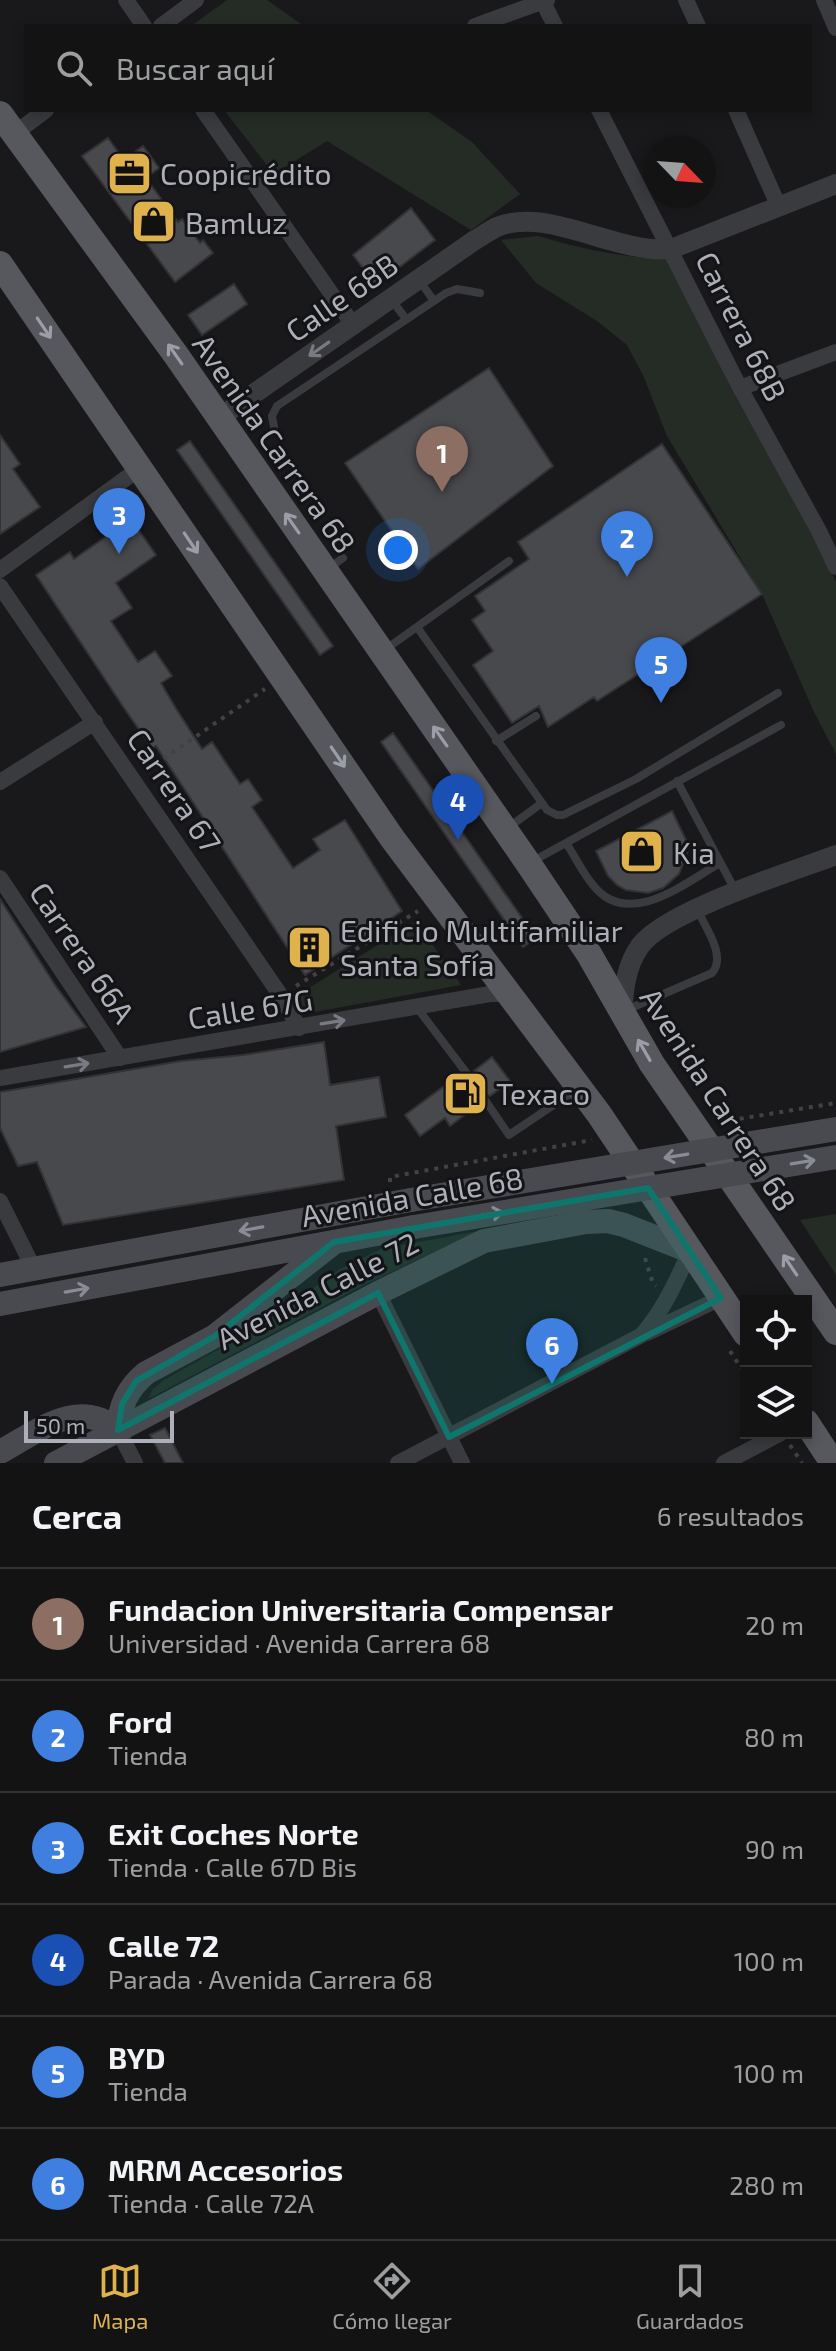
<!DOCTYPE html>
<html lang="es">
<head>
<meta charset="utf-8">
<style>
	:root { --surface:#131314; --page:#202022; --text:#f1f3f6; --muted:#9d9ea0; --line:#323234; --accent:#e0b24b }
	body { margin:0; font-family:"Exo 2",sans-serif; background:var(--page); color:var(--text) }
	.controls { position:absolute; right:24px; bottom:24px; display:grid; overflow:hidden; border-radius:0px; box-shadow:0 4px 12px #0003 }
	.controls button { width:72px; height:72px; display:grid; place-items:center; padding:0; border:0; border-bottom:2px solid var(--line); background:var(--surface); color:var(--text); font:40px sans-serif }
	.compass { position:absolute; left:644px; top:136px; width:72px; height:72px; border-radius:50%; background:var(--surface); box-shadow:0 4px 12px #0003; rotate:115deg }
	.scale { position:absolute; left:24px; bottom:20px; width:150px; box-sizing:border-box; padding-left:8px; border:4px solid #adb0b9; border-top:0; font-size:22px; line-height:28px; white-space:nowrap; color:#adb0b9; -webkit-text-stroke:6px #141416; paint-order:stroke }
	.you { position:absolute; left:398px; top:550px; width:28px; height:28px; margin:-20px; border:6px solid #fff; border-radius:50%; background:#1a73e8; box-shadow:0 0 0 12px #1a73e833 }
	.badge { display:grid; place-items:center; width:52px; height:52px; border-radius:50%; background:var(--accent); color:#fff; font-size:26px; font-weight:700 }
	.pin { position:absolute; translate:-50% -66px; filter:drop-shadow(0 2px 4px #0008) }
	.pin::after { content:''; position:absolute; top:42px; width:28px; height:24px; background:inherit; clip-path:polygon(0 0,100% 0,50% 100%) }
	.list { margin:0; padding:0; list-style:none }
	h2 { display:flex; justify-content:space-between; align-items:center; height:104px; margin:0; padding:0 32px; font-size:34px }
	h2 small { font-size:26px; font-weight:400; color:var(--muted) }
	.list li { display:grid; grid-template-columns:52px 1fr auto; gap:24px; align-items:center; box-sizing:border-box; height:112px; padding:0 32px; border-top:2px solid var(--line) }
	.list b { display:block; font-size:30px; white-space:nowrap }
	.list p { margin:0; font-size:26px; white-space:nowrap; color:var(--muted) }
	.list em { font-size:26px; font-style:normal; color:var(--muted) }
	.icon { flex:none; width:44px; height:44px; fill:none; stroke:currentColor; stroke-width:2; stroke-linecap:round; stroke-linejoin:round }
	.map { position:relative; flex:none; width:836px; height:1463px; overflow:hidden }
	.search { position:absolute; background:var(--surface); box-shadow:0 4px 12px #0003; left:24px; right:24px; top:24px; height:88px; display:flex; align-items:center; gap:20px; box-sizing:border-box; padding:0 28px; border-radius:0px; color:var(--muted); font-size:30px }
	.sheet { height:776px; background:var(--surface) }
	nav { display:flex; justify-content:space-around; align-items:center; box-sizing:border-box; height:112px; border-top:2px solid var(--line); background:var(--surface); font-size:22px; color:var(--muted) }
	nav a { display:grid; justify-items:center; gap:4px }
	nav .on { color:var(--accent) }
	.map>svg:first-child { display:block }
	.green { fill:#252c26 }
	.building { fill:#48494d; stroke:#333336; stroke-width:2 }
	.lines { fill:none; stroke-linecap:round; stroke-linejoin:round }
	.path { stroke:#404246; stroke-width:4; stroke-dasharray:4 6; stroke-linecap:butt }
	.service { stroke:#3a3b3f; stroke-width:8 }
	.minor { stroke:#3a3b3f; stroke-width:16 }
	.tertiary { stroke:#3a3b3f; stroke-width:20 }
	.secondary { stroke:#484a4f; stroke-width:24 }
	.primary { stroke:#57585e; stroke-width:26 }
	.secondary-bridge { stroke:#484a4f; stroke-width:24 }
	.oneway { stroke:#9c9ea7 }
	.oneway2 { stroke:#797b82 }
	.oneway3 { stroke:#8a8c94 }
	.marked { fill:#0f766e; fill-opacity:0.2; stroke:#0f766e; stroke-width:6; stroke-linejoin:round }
	.labels { text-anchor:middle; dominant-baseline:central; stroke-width:6; stroke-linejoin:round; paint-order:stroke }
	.poi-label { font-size:30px; fill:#adb0b9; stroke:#141416; text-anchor:start }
	.street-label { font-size:30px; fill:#adb0b9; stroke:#141416 }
</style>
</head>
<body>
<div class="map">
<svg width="836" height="1463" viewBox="0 0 836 1463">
	<rect width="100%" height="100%" fill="#19191b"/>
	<path class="green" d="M227,0h40l37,26h-113z
		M224,110h202l46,32 48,52 -49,36 -144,-89 -53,33z
		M538,236c44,13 86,22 132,23l62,132 82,144 22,47v172l-22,-42 -52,-118 -95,-158 -24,-61 -16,-30 -30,-24 -61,-38 -35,-43z
		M416,921l45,64 -157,29 -11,-16z
		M836,1214v61l-36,-55z
		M478,1231l-120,57 -210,111 5,-10 11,-9 94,-53 82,-58 41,-20z"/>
	<path class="building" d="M108,138l16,22 19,-14 16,22 -13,10 32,44 4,-3 18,24 3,-3 10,13 -38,29 -93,-126z
		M411,208l24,32 -59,45 -23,-30z
		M234,284l13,20 -45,31 -14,-20z
		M489,368l64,98 -135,103 -73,-106z
		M0,435l20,29 -7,5 27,38 -40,27z
		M190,441l143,205 -13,9 -143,-205z
		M662,444l100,150 -165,107 -3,-4 -46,30 -9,-21 -27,17 -39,-58 20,-14 -21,-31 13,-9 -10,-15 54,-37 -11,-17z
		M131,519l25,36 -40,28 16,25 -21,13 27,41 17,-11 17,25 -11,7 14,24 27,42 10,-7 28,42 8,-5 14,21 -10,7 41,61 27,-18 -7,-11 32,-19 57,91 -97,64 -120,-185 -29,-44 -4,2 -28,-40 -88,-133 34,-23 4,7z
		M393,733l143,205 -13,9 -142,-205z
		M672,811l14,29 1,13 -8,21 -16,14 -15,5 -22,-3 -9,-5 -9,-9 -12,-25z
		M0,899l55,86 31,42 -86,25z
		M324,1042l6,43 49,-8 7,40 -50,9 8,54 -281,45 -26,-63 -19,4 -18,-38v-36l181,-31 62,-6z
		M492,1057l18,24 -20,15 -5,-3 -5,2 -1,9 -29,22 -5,-8 -25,18 -15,-21 46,-34 3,5 9,-7 9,2 3,-4 -1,-6z
		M165,1428l18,35h-18l-15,-28z"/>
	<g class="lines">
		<path class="path" d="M147,770l118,-81
			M296,986l122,-75
			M720,1122l116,-19
			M390,1182v-5l202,-37
			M645,1258l8,26 3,2
			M730,1351l16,25
			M790,1445l12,18"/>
		<path class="service" d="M419,280l15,21
			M391,299l15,20
			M274,427l-2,-11 5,-10 169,-113 11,-4 23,4
			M329,568l14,-10
			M417,627l130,183 10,5h6l73,-36 142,-86
			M386,649l123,-88
			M496,741l40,-25
			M677,781l58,109
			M509,827l33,-24
			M566,843c9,13 16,29 27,42 35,45 92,-2 127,-22
			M533,861l248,-136
			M418,1009l50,66
			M624,1011l88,-38c15,-17 -7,-46 -15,-64
			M485,1100l24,35 67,-45"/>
		<path class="minor" d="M126,0l18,26
			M542,0l13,26
			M686,0l12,26
			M824,0l12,28
			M161,26l35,-26
			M475,26l72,-26
			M203,110l151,216
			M599,110l141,278 79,143 17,36
			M736,110l43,97
			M14,134l32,-24
			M740,388l96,-36
			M0,570l140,-102
			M0,586l281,410 18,32
			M0,782l95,-60
			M0,878l120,180
			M0,1078l490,-84h19
			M0,1201l34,68
			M378,1293l84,170
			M647,1333l74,-35
			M118,1430l17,33
			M398,1463l244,-128c22,-26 34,-53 48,-84
			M724,1463l57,-30"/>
		<path class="tertiary" d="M219,418l256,-178c7,-4 14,-9 22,-13 50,-21 118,27 174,22l165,-65
			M622,1011c2,-23 4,-45 18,-65 25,-35 151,-74 196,-91"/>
		<path class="secondary" d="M0,1275l411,-75
			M0,1304l414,-77
			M118,1430c2,-25 9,-41 28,-57l69,-37 117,-92
			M0,1452c39,-21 77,-55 118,-22
			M56,1463l322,-170 106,-52 102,-19 22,-1 16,4 66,26"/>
		<path class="primary" d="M0,114l176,241 352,508 61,91 63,110 184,268
			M0,264l392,574 207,276 147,220
			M806,1422l27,41"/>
		<path class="secondary-bridge" d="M411,1200l425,-71
			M414,1227l422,-70"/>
	</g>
	<defs><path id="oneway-shaft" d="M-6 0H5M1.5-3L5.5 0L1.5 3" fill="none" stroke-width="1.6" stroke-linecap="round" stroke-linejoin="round" transform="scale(2)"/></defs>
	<g class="oneway">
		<use href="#oneway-shaft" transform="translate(44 328) rotate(56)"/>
		<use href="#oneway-shaft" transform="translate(175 354) rotate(-125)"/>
		<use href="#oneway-shaft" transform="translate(292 523) rotate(-125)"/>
		<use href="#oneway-shaft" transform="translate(191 543) rotate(56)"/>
		<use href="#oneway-shaft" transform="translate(440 736) rotate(-125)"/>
		<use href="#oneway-shaft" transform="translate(338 757) rotate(56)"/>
		<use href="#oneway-shaft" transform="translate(644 1050) rotate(-120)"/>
		<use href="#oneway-shaft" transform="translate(790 1265) rotate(-124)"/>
	</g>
	<g class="oneway2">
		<use href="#oneway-shaft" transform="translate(319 349) rotate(145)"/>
		<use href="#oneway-shaft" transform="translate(333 1022) rotate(-9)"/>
		<use href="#oneway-shaft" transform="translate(77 1065) rotate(-9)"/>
	</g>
	<g class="oneway3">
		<use href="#oneway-shaft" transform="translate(676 1156) rotate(171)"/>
		<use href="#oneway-shaft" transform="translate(803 1162) rotate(-9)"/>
		<use href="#oneway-shaft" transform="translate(491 1214) rotate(-9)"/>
		<use href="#oneway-shaft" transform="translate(251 1229) rotate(170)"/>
		<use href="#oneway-shaft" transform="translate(77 1290) rotate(-10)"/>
	</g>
	<path class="marked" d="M648,1188l73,110 -272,139 -71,-144 -260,137 4,-26 14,-23 79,-45 119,-94z"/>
	<defs>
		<symbol id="office-square" viewBox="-11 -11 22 22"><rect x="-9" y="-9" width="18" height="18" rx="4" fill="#e0b24b" stroke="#141416"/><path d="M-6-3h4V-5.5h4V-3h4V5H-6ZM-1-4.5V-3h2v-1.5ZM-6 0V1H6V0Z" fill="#111"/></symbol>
		<symbol id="shop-square" viewBox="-11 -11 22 22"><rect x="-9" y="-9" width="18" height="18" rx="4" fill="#e0b24b" stroke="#141416"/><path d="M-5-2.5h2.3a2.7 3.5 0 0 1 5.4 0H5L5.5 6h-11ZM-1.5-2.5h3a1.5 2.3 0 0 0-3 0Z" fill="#111"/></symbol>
		<symbol id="building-square" viewBox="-11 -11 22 22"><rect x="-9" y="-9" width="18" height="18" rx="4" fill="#e0b24b" stroke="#141416"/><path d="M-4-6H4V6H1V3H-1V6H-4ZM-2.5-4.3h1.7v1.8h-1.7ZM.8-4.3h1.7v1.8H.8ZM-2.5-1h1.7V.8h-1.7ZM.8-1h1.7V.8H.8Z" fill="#111"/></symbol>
		<symbol id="fuel-square" viewBox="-11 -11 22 22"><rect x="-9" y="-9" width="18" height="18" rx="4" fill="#e0b24b" stroke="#141416"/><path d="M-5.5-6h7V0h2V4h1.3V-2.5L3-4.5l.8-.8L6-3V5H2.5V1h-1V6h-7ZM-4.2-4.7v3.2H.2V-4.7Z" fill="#111"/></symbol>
	</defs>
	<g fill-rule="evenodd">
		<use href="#office-square" x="104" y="148" width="51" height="51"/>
		<use href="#shop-square" x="128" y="196" width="51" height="51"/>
		<use href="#shop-square" x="616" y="826" width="51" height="51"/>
		<use href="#building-square" x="284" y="922" width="51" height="51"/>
		<use href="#fuel-square" x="440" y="1068" width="51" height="51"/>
	</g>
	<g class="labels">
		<g class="poi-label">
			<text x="160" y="173">Coopicrédito</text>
			<text x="185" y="222">Bamluz</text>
			<text x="673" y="852">Kia</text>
			<text x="340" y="930">Edificio Multifamiliar<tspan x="340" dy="34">Santa Sofía</tspan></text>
			<text x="496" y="1093">Texaco</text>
		</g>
		<g class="street-label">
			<text transform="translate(341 297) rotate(-35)">Calle 68B</text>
			<text transform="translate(742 326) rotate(63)">Carrera 68B</text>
			<text transform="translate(275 443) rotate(55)">Avenida Carrera 68</text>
			<text transform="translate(175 790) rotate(56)">Carrera 67</text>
			<text transform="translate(83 952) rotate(56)">Carrera 66A</text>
			<text transform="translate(250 1008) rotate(-9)">Calle 67G</text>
			<text transform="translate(719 1099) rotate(57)">Avenida Carrera 68</text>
			<text transform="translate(412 1196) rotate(-10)">Avenida Calle 68</text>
			<text transform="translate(317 1290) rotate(-27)">Avenida Calle 72</text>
		</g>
	</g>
</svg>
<div class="controls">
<button><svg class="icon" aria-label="locate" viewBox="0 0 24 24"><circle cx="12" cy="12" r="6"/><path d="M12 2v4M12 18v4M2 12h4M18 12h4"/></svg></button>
<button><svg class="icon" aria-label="layers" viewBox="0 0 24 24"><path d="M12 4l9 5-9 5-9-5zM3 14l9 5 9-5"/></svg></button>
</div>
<svg class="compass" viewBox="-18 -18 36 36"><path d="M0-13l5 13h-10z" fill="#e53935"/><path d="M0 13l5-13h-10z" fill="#9d9ea0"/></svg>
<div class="scale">50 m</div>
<div class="you"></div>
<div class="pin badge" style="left:442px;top:492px;background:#8d6e63">1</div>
<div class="pin badge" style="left:627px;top:577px;background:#3f7fe0">2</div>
<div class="pin badge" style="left:119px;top:554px;background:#3f7fe0">3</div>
<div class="pin badge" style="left:458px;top:840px;background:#1a4fb4">4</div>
<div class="pin badge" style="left:661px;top:703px;background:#3f7fe0">5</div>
<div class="pin badge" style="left:552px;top:1384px;background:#3f7fe0">6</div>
<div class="search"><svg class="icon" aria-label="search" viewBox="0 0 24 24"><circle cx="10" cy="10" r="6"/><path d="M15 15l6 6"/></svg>Buscar aquí</div>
</div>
<section class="sheet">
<h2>Cerca<small>6 resultados</small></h2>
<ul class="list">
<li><span class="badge" style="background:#8d6e63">1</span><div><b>Fundacion Universitaria Compensar</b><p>Universidad · Avenida Carrera 68</p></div><em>20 m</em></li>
<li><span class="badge" style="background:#3f7fe0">2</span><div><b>Ford</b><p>Tienda</p></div><em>80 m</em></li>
<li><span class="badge" style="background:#3f7fe0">3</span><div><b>Exit Coches Norte</b><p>Tienda · Calle 67D Bis</p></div><em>90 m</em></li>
<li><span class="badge" style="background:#1a4fb4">4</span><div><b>Calle 72</b><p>Parada · Avenida Carrera 68</p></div><em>100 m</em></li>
<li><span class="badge" style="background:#3f7fe0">5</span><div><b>BYD</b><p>Tienda</p></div><em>100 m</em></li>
<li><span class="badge" style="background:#3f7fe0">6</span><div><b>MRM Accesorios</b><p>Tienda · Calle 72A</p></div><em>280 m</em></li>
</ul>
</section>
<nav>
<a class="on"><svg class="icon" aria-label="map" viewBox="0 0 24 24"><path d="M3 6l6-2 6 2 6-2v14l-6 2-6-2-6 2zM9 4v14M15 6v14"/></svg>Mapa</a>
<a><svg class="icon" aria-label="directions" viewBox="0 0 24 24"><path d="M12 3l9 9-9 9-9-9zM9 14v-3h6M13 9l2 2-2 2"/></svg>Cómo llegar</a>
<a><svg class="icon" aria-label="saved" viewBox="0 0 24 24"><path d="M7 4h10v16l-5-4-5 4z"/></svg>Guardados</a>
</nav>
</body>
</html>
